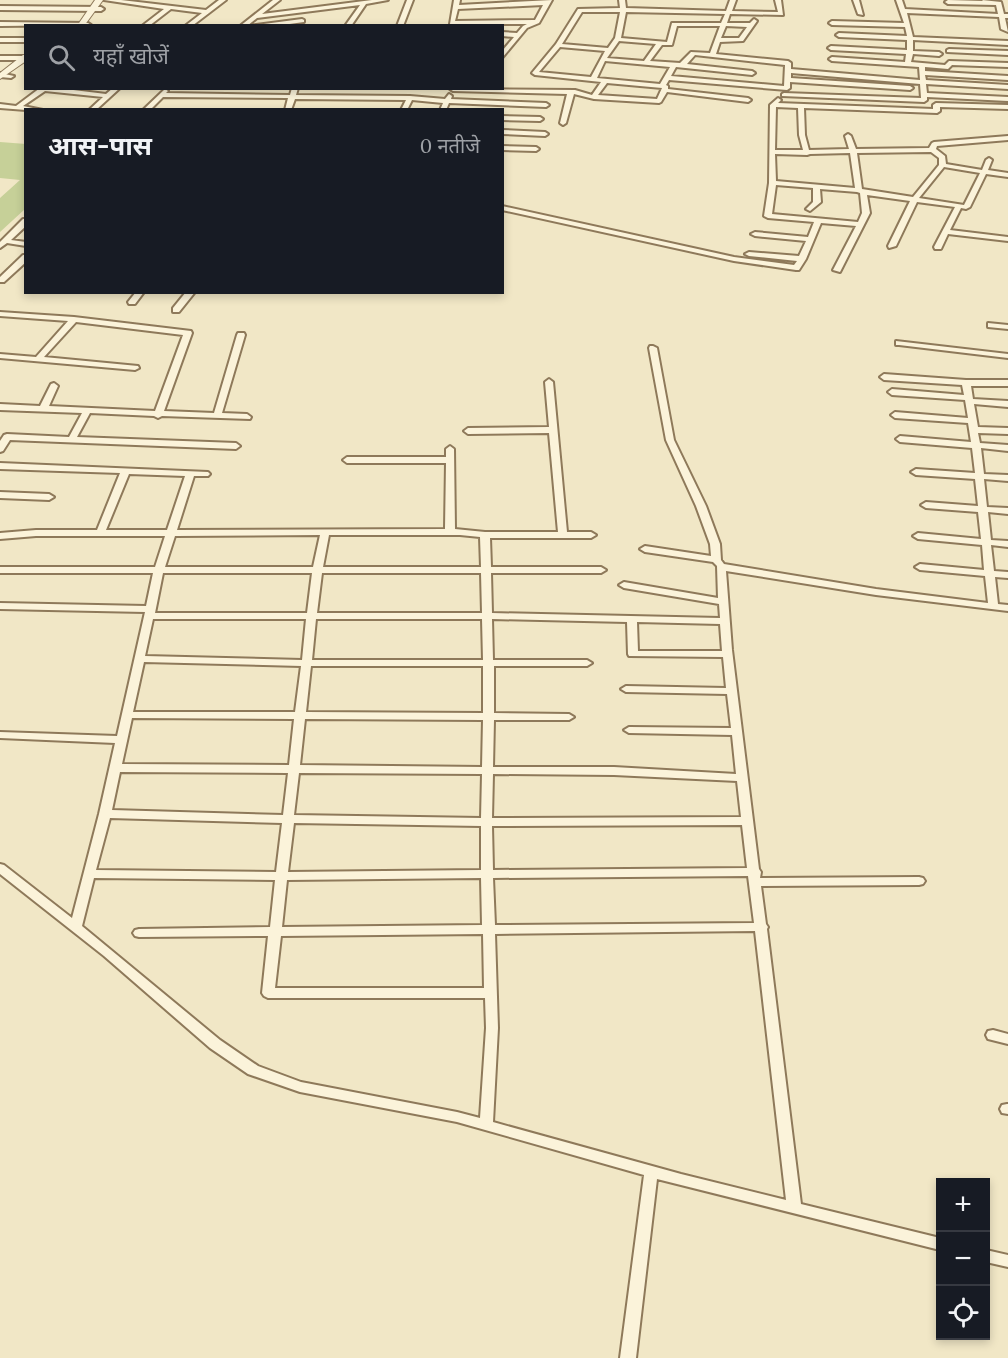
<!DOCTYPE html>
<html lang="hi">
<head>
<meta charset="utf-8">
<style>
	:root { --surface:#171b24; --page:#20242c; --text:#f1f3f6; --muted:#9ea1a6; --line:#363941 }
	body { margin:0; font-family:Lora,"Noto Sans Devanagari",serif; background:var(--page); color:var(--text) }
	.controls { position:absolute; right:18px; bottom:18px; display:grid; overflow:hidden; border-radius:0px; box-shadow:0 3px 9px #0003 }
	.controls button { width:54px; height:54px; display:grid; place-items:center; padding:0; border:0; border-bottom:2px solid var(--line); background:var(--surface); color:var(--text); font:30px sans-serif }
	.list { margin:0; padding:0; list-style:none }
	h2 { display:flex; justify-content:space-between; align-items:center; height:78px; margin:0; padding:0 24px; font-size:26px }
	h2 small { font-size:20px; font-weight:400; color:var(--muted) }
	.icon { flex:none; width:33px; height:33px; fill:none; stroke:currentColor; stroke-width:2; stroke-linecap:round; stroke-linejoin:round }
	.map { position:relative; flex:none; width:1008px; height:1358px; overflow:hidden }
	.search { position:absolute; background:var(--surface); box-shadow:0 3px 9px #0003; left:24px; top:24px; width:480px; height:66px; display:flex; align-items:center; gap:15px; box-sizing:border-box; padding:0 21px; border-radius:0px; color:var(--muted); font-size:22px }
	.panel { position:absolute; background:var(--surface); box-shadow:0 3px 9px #0003; left:24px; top:108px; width:480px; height:186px; border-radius:0px }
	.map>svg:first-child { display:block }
	.green { fill:#c6d098 }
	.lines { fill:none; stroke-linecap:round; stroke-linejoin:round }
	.minor-casing { stroke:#8e795a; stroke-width:4 }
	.tertiary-casing { stroke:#8e795a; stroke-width:2 }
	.minor { fill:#fbf3da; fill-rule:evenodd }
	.tertiary { fill:#fbf3da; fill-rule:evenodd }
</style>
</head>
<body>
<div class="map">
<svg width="1008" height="1358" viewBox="0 0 1008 1358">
	<rect width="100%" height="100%" fill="#f1e7c6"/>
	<path class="green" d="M0,142l26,2 -1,65 -25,23v-34l20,-18 -20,-2z"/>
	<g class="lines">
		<defs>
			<path id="minor" d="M104,0h17l85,10 13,-10h7l-34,26h-7l17,-13 -31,-4 -22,17h-7l22,-17z
				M273,0h7l-18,14 110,-14h16l-22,4 -15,22h-6l15,-21 -103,13 -10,8h-7z
				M407,0h6l-10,26h-6z
				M454,0h6l-1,5 93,-5 -13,23 -12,5 -25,30v-7l12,-14 -12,-1v-4l15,1 6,-7 4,-2h-77zM543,5l-8,15 -80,1 3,-12z
				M619,0h6l1,8 100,3 4,-11h6l-4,11 46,1 -3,-12h6l2,15 -53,-1 -3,9h23l4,-4 3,2 -14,20 -23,1 -4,12 72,7 3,2v6l129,11 -1,-13 -87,-6 -3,-2 3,-2 73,5 1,-8 -75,-4 -3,-2 3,-2 76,4v-10l-68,-3 -3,-2 3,-2 68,3 -2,-9 -73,-2 -3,-2 3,-2 72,2 -8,-23h6l3,9 93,5 -2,-9 -48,-1 -3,-2 3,-2 35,1 -1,-1 19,2 3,12h4v4h-3l3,14 -7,-3 -2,-12 -92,-4 6,24 95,4v4l-95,-5v11l26,1 3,2 -3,2 -26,-2 -2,8 34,3 4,-4 59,2v4l-56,-2 -4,4 -23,-2v4l83,5v4l-83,-5 1,5 82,5v4l-82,-5 1,9 81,4v4l-81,-4v3l-3,2 -142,-6v-2l2,-1 137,5 -1,-14 -129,-11v5l119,8 3,2 -3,2 -120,-8v6l-3,2 -118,-10 -3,5 2,1v3l80,9 3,2 -3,2 -81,-10 -6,10 -2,1 -65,-4 -20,-5 -8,29 -3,2 -3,-2 7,-29 -114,-3 -3,-2 125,1 17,5 9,-13 -66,-7 -3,-2 24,-29 22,-35 42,-1zM582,12h38l-5,26 -7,10 -46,-4zM626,12l99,2 -4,9h-49l-5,19 -46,-4zM677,26h43l-10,27 -19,-1 -11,11 -30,-2 12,-16h10zM726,26l21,1 -8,11h-18zM619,41l37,3 -12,17 -37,-3zM560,47l45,4 -14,26 -52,-5zM695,55l90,10 -1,21 -113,-10 5,-9 76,8 3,-2 -3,-2 -65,-7zM605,61l65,6 -10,17 -63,-6zM607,83l55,5 -5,11 -59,-4z
				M853,0h6l4,15 -5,-1z
				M0,6l101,1 3,2 -3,2 -101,-1z
				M302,19l2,1v2l-29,4h-26z
				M0,22l88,1 3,2 -91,1z
				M0,38h26v4h-26z
				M949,49l59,2v4l-61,-3v-2z
				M0,56h26v4h-26z
				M0,73l14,3 -3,2 -11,-1z
				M40,88h17l49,6 7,-6h7l-24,22h-7l14,-13 -58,-6 -22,15 20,4h-17l-26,-2v-4l16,2z
				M292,88h6l-2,7 114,1 35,3 4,-5 3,2 -1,3 95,4 3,2 -3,2 -97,-4 -3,7h-6l3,-7 -31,-3 -5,10h-6l5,-10 -111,-1 -4,11h-6l3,-12 -125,-1 -13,13h-7l22,-21 3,2 -2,2 124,2z
				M778,98l3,2 -3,3 155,6v-4l3,-2 72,2v4l-68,-2v4l-3,2 -133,-5 1,27 4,15 40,-1 -4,-13 3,-2 3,2 5,13 73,-1 3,-5 2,-1 74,-6v4l-71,6 -1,3 9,7 1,8 36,6 4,-10 3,-2 3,2 -4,10 20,3v4l-22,-3 -16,33 -4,2 -5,-1 -11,22 58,7v4l-60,-7 -7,15h-6l-1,-2 21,-40 -38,-5 -21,44 -7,2 -1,-2 22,-45 -43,-6 3,18 -30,59 -7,-2 23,-44 -35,-3 -15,36 -7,11h-3l-62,-9 -232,-51v-4l232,51 60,8 3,-4 -48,-5 -4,-2 4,-2 50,4 7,-15 -51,-5 -4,-2 4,-2 53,5 6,-15 -46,-4 -4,-2 5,-33 1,-78zM776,107l22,1 1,27 4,15h-28zM931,152l8,6v7l-26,32 -51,-8 -5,-36zM850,153l5,35 -79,-7 -1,-27 32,1 3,-1zM944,167l36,6 -16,32 -45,-7zM776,185l37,3v14l-7,7 4,2 11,-9 -1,-13 37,3 3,1 2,20 -4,9 -86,-8z
				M502,116l38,1 3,2 -3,2 -38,-1z
				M502,130l43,2 3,2 -3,2 -43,-2z
				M502,146l34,1 3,2 -3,2 -34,-1z
				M23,219h3v7l-15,14 15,2v4l-19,-3 -7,5v-6z
				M23,255h3v7l-22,20h-4v-5z
				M136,292h8l-9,12h-6l-1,-2z
				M186,292h9l-16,20h-6v-4z
				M0,312l74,5 117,14 1,2 -28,78 50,2 23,-78 1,-2h6l1,2 -23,78 25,1 4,3 -1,2 -88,-3 -4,2 -4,-2 -64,-3 -13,24 159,6 4,3 -4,3 -226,-9 -7,11 -3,1v-11l4,-6 3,-1 62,3 13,-24 -82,-3v-6l40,2 11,-22 3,-1 4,3 -9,20 106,5 28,-76 -107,-13 -32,35 94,9 1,2 -4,2 -135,-12v-4l36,3 32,-36 -68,-5z
				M988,323l20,2v4l-20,-2z
				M896,341l112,13v4l-109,-13h-3z
				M650,346h3l4,2 17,92 32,66 14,38 1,16 3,4 152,25 112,14 -3,-27 -65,-6 -5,-3 5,-3 64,6 -2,-25 -64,-6 -5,-3 5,-3 63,6 -3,-27 -52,-4 -5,-3 5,-3 52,4 -3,-27 -59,-4 -5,-3 5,-3 59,4 -3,-25 -72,-6 -4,-3 4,-3 71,6 -3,-19 -73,-5 -4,-3 4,-3 73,6 -3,-18 -73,-5 -4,-3 4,-3 72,6 -2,-10 -78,-5 -4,-3 4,-3 82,6h42v6h-37l2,13 35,2v6l-34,-3 4,23 30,1v6l-30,-1 2,10 28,2v6l-27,-3 3,26 24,1v6l-24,-2 3,28 21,1v6l-20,-2 3,28 17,1v6l-17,-2 3,26 14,1v6l-13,-1 3,27 10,1v6l-132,-16 -150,-24 6,79 27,219 2,3 -1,6 159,-1 4,1 2,3 -2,3 -4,1 -158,1 5,38 2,3 -1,2 34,275 139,34v12l-283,-71 -21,179h-16l24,-183 -187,-53 -157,-30 -52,-18 -38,-26 -106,-92 -104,-82v-10l4,1 68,53 27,-104 16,-71 -115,-5v-6l117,4 28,-124 -145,-3v-6l146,3 7,-33h-153v-6h155l10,-31h-129l-36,3v-6l36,-3h61l23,-57 -120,-4v-6l208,9 2,2 -2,2h-14l-17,54 268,-1 1,-66h-99l-4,-3 4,-3h99v-8l4,-3 4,3 1,80 30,3h73l-9,-99 -81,1 -4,-3 4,-3 81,-1 -4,-45 4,-3 4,3 14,150h24l5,3 -5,3h-101l1,29h110l5,3 -5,3h-110l1,40 228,5 -1,-14 -95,-16 -5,-3 5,-3 94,16 -1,-32 -4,-4 -68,-10 -5,-3 5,-3 66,10 -1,-12 -14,-38 -30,-66 -17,-92zM129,474l56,2 -18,54h-61zM320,535l-7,32h-148l10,-31zM329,535h131l20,2 1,30h-158zM163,573h149l-5,40h-152zM322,573h159l1,40h-165zM153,619h153l-4,41 -157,-4zM316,619h166l1,41h-171zM492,619l135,3 1,32 1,2 94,1 3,31 -100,-2 -5,3 5,3 101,2 4,34 -102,-1 -5,3 5,3 103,2 4,39 -122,-7h-121l1,-47h75l5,-3 -5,-3 -75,-1v-47h93l5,-3 -5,-3h-94zM637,622l83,2 2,27h-84zM144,662l157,4 -6,46h-162zM311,666h172v47l-177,-1zM132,718l162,1 -5,46 -167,-1zM305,719l178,1 -1,47 -182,-2zM120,772l168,1 -5,42 -171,-5zM299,773l183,1 -1,44 -187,-3zM493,774l121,1 123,6 4,36 -249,1zM110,818l172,5 -6,49 -180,-2zM294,823l187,3v44l-193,2zM742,825l5,43 -254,2 -1,-44zM748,876l6,47 -259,2 -2,-47zM94,878l181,2 -5,47 -131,2 -4,1 -2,3 2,3 4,1 129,-1 -6,57 2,3 4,2h217l1,30 -6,90 -23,-6 -156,-30 -43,-16 -38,-26 -138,-114zM481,878l1,47 -200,2 5,-47zM755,931l31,269 -105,-26 -188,-52 5,-94 -3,-94zM483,934l1,54h-209l6,-52z
				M0,492l49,2 5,3 -5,3 -49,-2z
				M993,1030l15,4v10l-20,-5 -2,-4 2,-4z
				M1007,1104h1v10l-6,-1 -2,-4 2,-4z
				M986,1250l22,5v12l-22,-5z"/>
			<path id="tertiary" d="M95,0h8l-19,26h-7z
				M23,55h3v6l-26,18v-6z"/>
		</defs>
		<use href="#minor" class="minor-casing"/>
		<use href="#tertiary" class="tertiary-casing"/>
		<use href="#minor" class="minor"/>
		<use href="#tertiary" class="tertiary"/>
	</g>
</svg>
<div class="controls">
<button>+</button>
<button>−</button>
<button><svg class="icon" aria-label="locate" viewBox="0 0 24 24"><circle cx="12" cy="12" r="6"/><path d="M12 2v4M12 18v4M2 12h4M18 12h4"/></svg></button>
</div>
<div class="search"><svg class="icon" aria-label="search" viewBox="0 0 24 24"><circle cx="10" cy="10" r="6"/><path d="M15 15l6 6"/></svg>यहाँ खोजें</div>
<section class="panel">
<h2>आस-पास<small>0 नतीजे</small></h2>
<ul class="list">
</ul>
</section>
</div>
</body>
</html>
